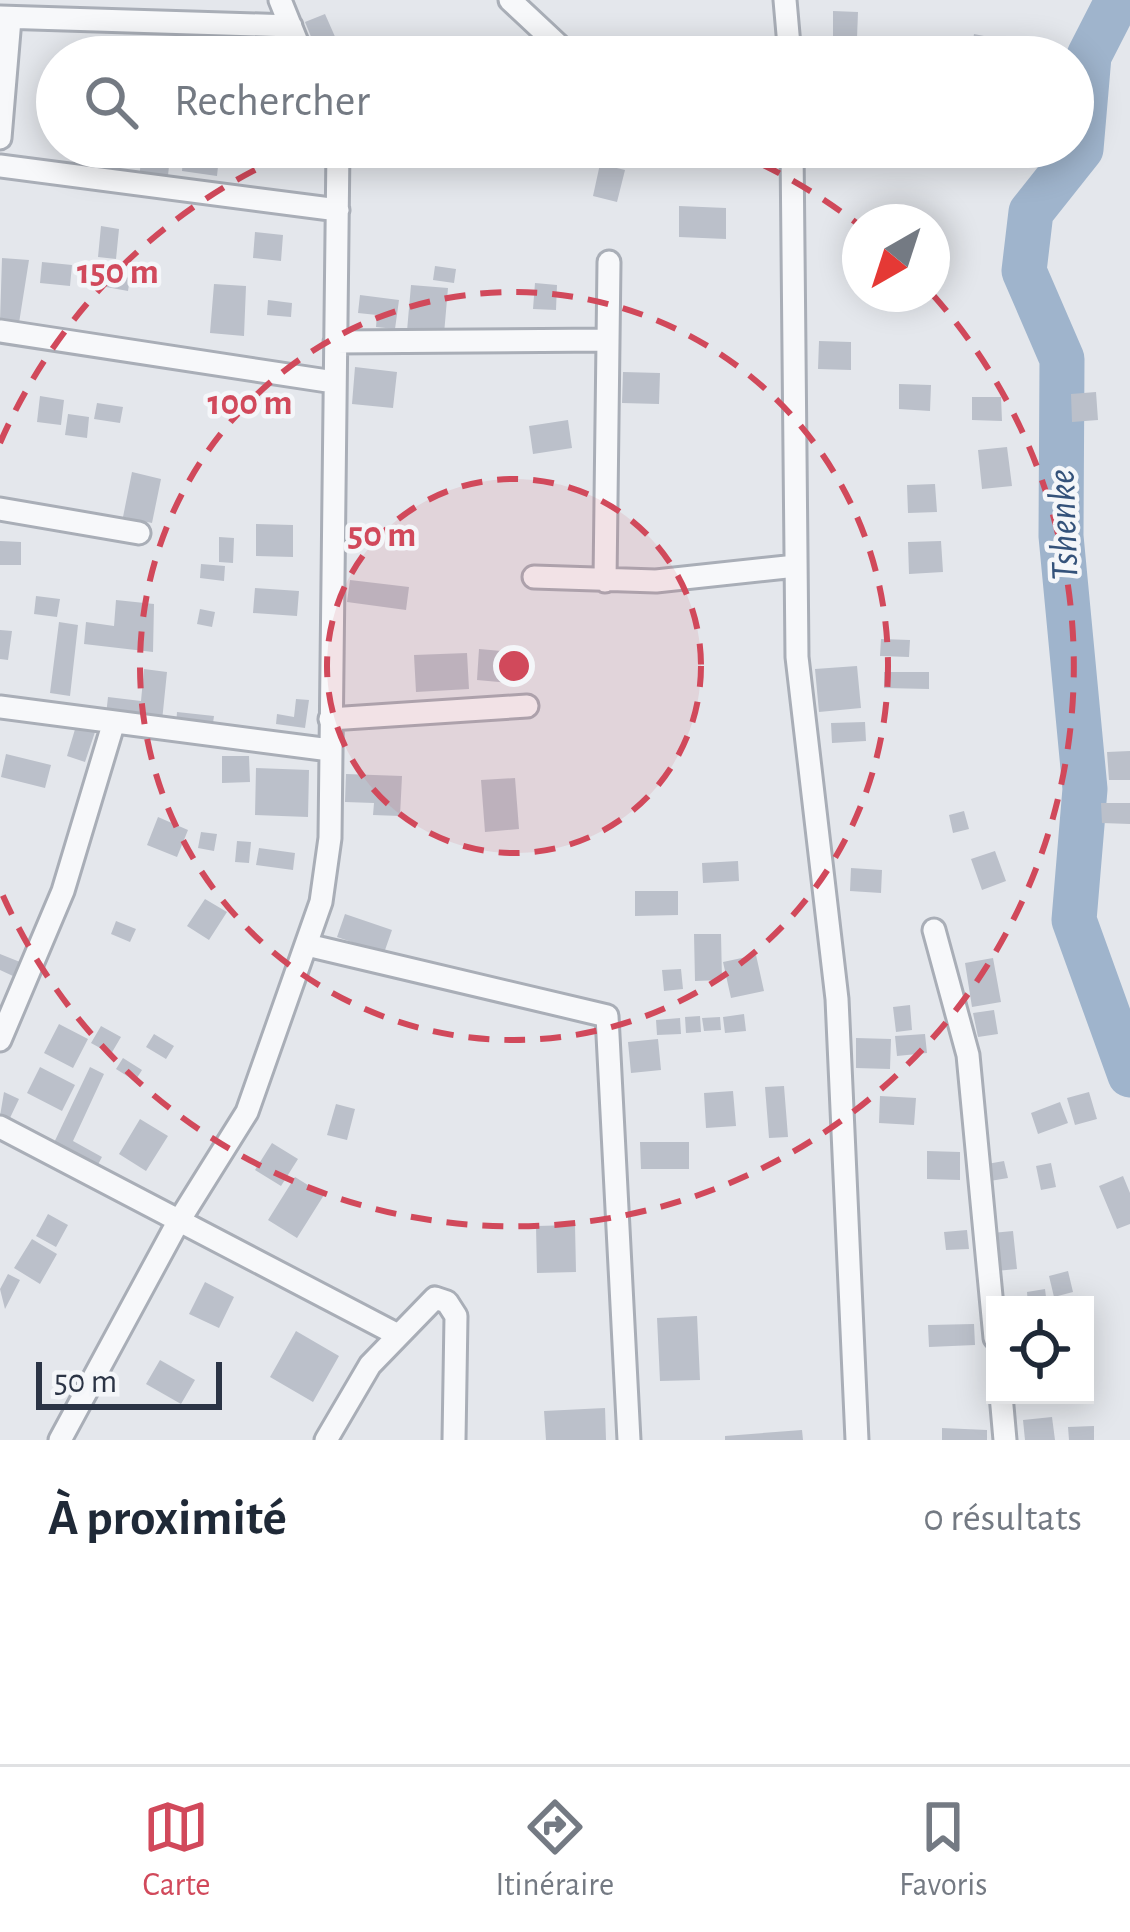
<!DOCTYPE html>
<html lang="fr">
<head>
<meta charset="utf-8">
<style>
	:root { --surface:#fff; --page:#f6f6f7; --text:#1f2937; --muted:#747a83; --line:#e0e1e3; --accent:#d1495b }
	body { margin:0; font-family:"Alegreya Sans",sans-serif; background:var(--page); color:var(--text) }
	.controls { position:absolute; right:36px; bottom:36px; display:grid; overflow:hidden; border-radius:0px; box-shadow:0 6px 30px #0003 }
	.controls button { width:108px; height:108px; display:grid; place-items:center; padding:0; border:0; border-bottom:3px solid var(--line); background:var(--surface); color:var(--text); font:60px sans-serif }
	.compass { position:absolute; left:842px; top:204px; width:108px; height:108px; border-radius:50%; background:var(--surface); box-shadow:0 6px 30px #0003; rotate:219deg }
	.scale { position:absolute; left:36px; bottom:30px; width:186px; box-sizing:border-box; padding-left:12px; border:6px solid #2b3445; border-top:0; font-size:33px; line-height:42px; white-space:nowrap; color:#2b3445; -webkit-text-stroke:9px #f4f6f9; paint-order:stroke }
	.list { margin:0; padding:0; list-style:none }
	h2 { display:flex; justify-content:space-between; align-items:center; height:156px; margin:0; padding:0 48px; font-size:51px }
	h2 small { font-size:39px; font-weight:400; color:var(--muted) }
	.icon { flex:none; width:66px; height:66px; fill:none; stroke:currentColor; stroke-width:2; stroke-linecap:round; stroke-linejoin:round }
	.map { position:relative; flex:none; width:1130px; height:1440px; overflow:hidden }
	.search { position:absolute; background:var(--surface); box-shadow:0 6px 30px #0003; left:36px; right:36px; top:36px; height:132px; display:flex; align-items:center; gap:30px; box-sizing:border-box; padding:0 42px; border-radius:66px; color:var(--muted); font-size:45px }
	.sheet { height:324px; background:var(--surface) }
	nav { display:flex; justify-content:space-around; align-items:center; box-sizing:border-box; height:168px; border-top:3px solid var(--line); background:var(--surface); font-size:33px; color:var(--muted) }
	nav a { display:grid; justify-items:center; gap:6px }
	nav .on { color:var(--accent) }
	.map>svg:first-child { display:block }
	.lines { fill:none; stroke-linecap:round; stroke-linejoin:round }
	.river { stroke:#9fb4cc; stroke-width:45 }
	.building { fill:#bbc0ca }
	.minor-casing { stroke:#a9aeb7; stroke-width:27 }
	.minor { stroke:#f7f8fa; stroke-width:21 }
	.ring { fill:none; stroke:#d1495b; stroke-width:6; stroke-dasharray:21 15 }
	.labels { text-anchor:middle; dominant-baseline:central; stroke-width:9; stroke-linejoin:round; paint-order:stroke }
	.water-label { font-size:39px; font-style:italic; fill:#34527a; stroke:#f4f6f9 }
	.centre { fill:#d1495b; stroke:#f4f6f9; stroke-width:6 }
	.ring-label { font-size:36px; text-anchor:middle; font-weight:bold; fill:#d1495b; stroke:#f4f6f9; stroke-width:9; stroke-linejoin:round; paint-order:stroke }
</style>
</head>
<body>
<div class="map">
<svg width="1130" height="1440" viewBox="0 0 1130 1440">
	<rect width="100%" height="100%" fill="#e4e7ec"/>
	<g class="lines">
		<path class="river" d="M1124,0l-11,9 -24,47 -8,93 -50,63 -7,59 38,88 -1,177 24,253 -11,131 56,155"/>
	</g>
	<path class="building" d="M833,11l25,1 -1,26 -24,-1z
		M325,14l15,34 -21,8 -14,-34z
		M270,34l2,14 -22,3 -2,-14z
		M974,34l35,7 -3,16h-36z
		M142,147h29l-4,38 -28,-3z
		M184,147h36l-3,29 -35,-5z
		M600,164l25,6 -8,32 -24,-6z
		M679,206l47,2v31l-47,-2z
		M101,226l18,3 -3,30 -18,-2z
		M255,232l28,3 -2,26 -28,-3z
		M2,258l27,2 -10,63 -19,-2z
		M42,262l30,3 -2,21 -30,-3z
		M435,266l21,3 -2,14 -21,-3z
		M97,272l33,6 -2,13 -33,-6z
		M535,283l22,2 -1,25 -23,-1z
		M214,284l32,2 -2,50 -34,-3z
		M411,285l37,3 -4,46 -37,-3z
		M360,295l39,5 -4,29 -19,-2 1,-12 -19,-2z
		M268,300l24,3 -1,14 -24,-2z
		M819,341l32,1v28l-33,-1z
		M355,367l42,5 -4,36 -41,-4z
		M623,372l37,1 -1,31 -37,-1z
		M899,384l32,1 -1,26 -31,-2z
		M1096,392l2,28 -26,2 -1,-28z
		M40,396l24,4 -3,25 -24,-3z
		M972,397h29l1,24 -30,-1z
		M97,403l26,4 -3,16 -26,-4z
		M68,414l21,3 -2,21 -22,-3z
		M568,420l4,28 -39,6 -4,-28z
		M1007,447l5,39 -30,3 -4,-39z
		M132,472l29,7 -9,44 -29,-6z
		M935,484l2,28 -29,1 -1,-28z
		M256,524l37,1v32l-37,-1z
		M219,537l15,1 -1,25 -14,-1z
		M0,541l21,1v23h-21z
		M941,541l2,31 -34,2 -1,-32z
		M201,564l24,2 -1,15 -24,-3z
		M350,580l59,7 -3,23 -59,-8z
		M255,588l44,3 -2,25 -44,-3z
		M36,596l24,3 -3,18 -23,-3z
		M116,600l38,4 -1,48 -69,-8 2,-22 28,4z
		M200,609l15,3 -3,15 -15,-3z
		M59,622l19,3 -8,71 -20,-3z
		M0,630l12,1 -4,29 -8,-1z
		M881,639l29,1 -1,17 -29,-1z
		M479,649l46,4 -3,31 -45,-4z
		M467,653l2,36 -53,3 -2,-37z
		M857,666l4,42 -42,4 -4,-43z
		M144,669l23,3 -5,49 -56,-6 2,-18 33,4z
		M884,672h45v17l-45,-1z
		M296,699l13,1 -4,28 -29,-4 1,-10 17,3z
		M177,712l37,4 -2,14 -36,-4z
		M865,722l1,19 -34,2 -1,-20z
		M76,726l19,6 -10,30 -18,-6z
		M1130,751v29h-21l-2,-28z
		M6,754l45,11 -6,23 -44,-11z
		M222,756h27l1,26 -28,1z
		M256,768l53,2 -1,47 -53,-2z
		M346,774l56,2 -2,40 -27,-1 1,-12 -29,-1z
		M515,778l4,51 -34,3 -4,-52z
		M1101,803h29v21l-28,-1z
		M964,811l5,18 -16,4 -4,-18z
		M158,817l30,13 -11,27 -30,-12z
		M201,832l16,2 -3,17 -16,-3z
		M237,841l14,1 -2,21 -14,-1z
		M259,848l36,5 -2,17 -37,-5z
		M995,851l11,30 -24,9 -11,-31z
		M738,861l1,20 -36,2 -1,-20z
		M851,868l31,2 -1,23 -31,-2z
		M635,891h43v24l-43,1z
		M205,899l22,13 -18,28 -22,-14z
		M345,914l47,16 -8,23 -47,-16z
		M116,921l20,8 -6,13 -19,-8z
		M694,934h27l1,46 -27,1z
		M0,954l20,8 -7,14 -13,-6z
		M756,955l8,36 -33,7 -8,-36z
		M993,958l8,44 -29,5 -7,-44z
		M681,969l2,20 -19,2 -2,-21z
		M910,1005l2,25 -16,2 -3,-25z
		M994,1010l4,24 -20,3 -5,-24z
		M744,1014l2,17 -21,2 -2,-16z
		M700,1016l1,16 -15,1 -1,-16z
		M720,1017l1,13 -17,1 -2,-13z
		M680,1018l1,16 -24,1 -1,-15z
		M59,1024l29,15 -15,29 -29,-15z
		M101,1026l20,11 -10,17 -20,-11z
		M154,1034l20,12 -8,13 -20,-12z
		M925,1034l2,19 -30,3 -2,-20z
		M856,1038l35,1 -1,30 -34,-1z
		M658,1039l3,31 -30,3 -3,-31z
		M123,1058l19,12 -7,11 -19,-12z
		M40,1067l35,18 -13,26 -35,-18z
		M90,1067l14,7 -31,67 29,16 -8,15 -43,-23z
		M784,1086l4,51 -19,1 -4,-51z
		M733,1091l3,35 -30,2 -2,-35z
		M4,1092l15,7 -10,21 -9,-4z
		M1089,1092l8,27 -22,6 -8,-27z
		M880,1096l36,2 -2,27 -35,-2z
		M1060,1102l8,21 -30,11 -7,-21z
		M336,1104l19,5 -8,31 -20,-5z
		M140,1119l28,17 -22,35 -27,-17z
		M640,1142h49v27h-48z
		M272,1143l26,16 -17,27 -26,-16z
		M927,1151l33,1v28l-33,-1z
		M1004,1161l4,17 -18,3 -3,-17z
		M1051,1163l5,24 -15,3 -5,-24z
		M1123,1176l7,17v31l-13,5 -18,-43z
		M295,1177l29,18 -27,43 -29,-18z
		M48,1214l20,11 -12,22 -20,-11z
		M575,1225l1,47 -39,1 -1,-47z
		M967,1230l2,19 -23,1 -2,-18z
		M1013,1231l4,38 -21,2 -4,-38z
		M32,1239l25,15 -17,30 -26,-16z
		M1068,1271l5,21 -19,5 -5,-21z
		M8,1274l12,6 -15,29 -5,-20z
		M205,1282l29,15 -15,31 -30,-14z
		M1045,1289l2,16h-19l-1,-13z
		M697,1316l3,64 -40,1 -3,-63z
		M1093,1322l1,29h-9v-28z
		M974,1324l1,21 -46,2 -1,-22z
		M296,1331l43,25 -26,46 -43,-25z
		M160,1360l35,20 -14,24 -35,-20z
		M605,1408l1,32h-60l-2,-29z
		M1052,1417l3,23h-30l-2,-20z
		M1094,1426v14h-25l-1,-13z
		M942,1428l45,2v10h-45z
		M802,1430l1,10h-78v-4z"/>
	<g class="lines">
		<defs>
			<path id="minor" d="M280,0l23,57
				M510,0l61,57
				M785,0l5,57
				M0,17l291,9
				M0,138l10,-119
				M792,147l5,510 40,342 20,441
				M0,166l338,44
				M0,331l334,51
				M335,342l273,-2
				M0,509l139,24
				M534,577l122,4 140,-15
				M605,581l4,-319
				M0,707l330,43
				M330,719l197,-13
				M934,930l34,125 27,283
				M307,945l300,71 22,424
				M0,1040l63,-149 50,-166
				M0,1127l396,207
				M1001,1395l4,45
				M60,1440l117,-216 70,-112 74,-210 9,-64 8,-691
				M326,1440l44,-75 65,-67 12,4 9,14 -2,124"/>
		</defs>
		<use href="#minor" class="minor-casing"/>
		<use href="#minor" class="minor"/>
	</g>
	<circle cx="514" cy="666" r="187" fill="#d1495b" fill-opacity=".12"/>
	<g class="ring">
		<circle cx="514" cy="666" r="187"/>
		<circle cx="514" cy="666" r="374"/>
		<path d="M0 443A560 560 0 0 1 300 149M728 149A560 560 0 0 1 859 225M933 295A560 560 0 1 1 0 889"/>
	</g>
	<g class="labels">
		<g class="water-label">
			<text transform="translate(1064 525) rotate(-92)">Tshenke</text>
		</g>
	</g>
	<circle cx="514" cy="666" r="18" class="centre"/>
	<g class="ring-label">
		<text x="118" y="283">150 m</text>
		<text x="250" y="414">100 m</text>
		<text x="382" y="546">50 m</text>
	</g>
</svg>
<div class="controls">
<button><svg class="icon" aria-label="locate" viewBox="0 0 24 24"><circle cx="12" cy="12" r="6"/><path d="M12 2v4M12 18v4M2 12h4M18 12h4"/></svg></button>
</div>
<svg class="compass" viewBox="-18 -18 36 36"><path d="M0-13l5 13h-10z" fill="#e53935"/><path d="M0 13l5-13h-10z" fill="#747a83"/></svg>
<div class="scale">50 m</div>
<div class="search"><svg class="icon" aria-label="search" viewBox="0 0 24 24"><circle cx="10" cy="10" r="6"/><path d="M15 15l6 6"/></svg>Rechercher</div>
</div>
<section class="sheet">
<h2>À proximité<small>0 résultats</small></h2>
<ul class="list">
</ul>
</section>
<nav>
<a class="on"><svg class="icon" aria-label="map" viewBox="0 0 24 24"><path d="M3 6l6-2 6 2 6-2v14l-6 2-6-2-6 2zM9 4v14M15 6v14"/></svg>Carte</a>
<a><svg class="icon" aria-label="directions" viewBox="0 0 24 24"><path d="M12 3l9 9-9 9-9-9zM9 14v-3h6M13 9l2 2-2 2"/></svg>Itinéraire</a>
<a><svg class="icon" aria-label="saved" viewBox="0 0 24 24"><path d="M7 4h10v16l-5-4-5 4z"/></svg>Favoris</a>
</nav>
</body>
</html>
